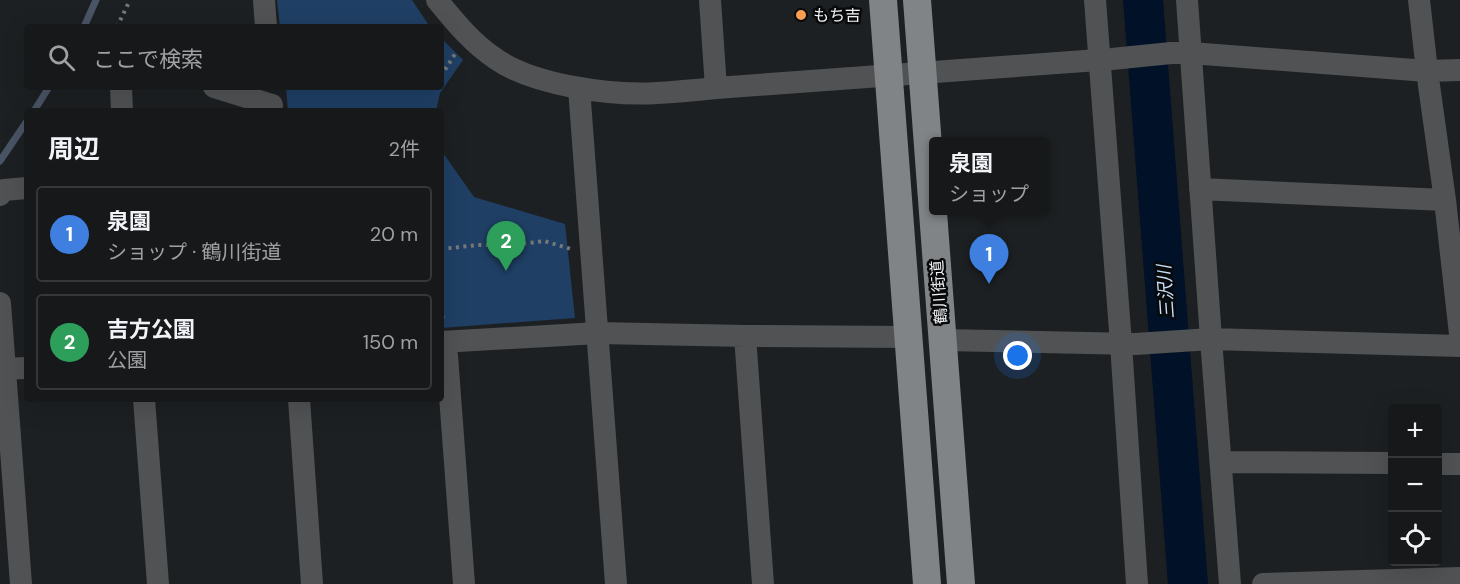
<!DOCTYPE html>
<html lang="ja">
<head>
<meta charset="utf-8">
<style>
	:root { --surface:#16181a; --page:#232527; --text:#f1f3f6; --muted:#9ea0a2; --line:#353739; --accent:#d93025 }
	body { margin:0; font-family:"DM Sans","Noto Sans JP",sans-serif; background:var(--page); color:var(--text) }
	.controls { position:absolute; right:18px; bottom:18px; display:grid; overflow:hidden; border-radius:6px; box-shadow:0 6px 24px #0002 }
	.controls button { width:54px; height:54px; display:grid; place-items:center; padding:0; border:0; border-bottom:2px solid var(--line); background:var(--surface); color:var(--text); font:30px sans-serif }
	.you { position:absolute; left:1018px; top:356px; width:21px; height:21px; margin:-15px; border:4px solid #fff; border-radius:50%; background:#1a73e8; box-shadow:0 0 0 9px #1a73e833 }
	.badge { display:grid; place-items:center; width:39px; height:39px; border-radius:50%; background:var(--accent); color:#fff; font-size:20px; font-weight:700 }
	.pin { position:absolute; translate:-50% -50px; filter:drop-shadow(0 2px 3px #0008) }
	.pin::after { content:''; position:absolute; top:32px; width:21px; height:18px; background:inherit; clip-path:polygon(0 0,100% 0,50% 100%) }
	.popup { position:absolute; left:929px; top:137px; width:120px; height:78px; box-sizing:border-box; display:grid; place-content:center; border-radius:6px; background:var(--surface); filter:drop-shadow(0 2px 4px #0005); font-size:20px; white-space:nowrap; color:var(--muted) }
	.popup b { font-size:22px; color:var(--text) }
	.popup::after { content:''; position:absolute; left:50%; top:100%; margin-left:-12px; border:12px solid transparent; border-top-color:var(--surface) }
	.list { margin:0; padding:0; list-style:none }
	h2 { display:flex; justify-content:space-between; align-items:center; height:78px; margin:0; padding:0 24px; font-size:26px }
	h2 small { font-size:20px; font-weight:400; color:var(--muted) }
	.list li { display:grid; grid-template-columns:39px 1fr auto; gap:18px; align-items:center; box-sizing:border-box; height:96px; margin:0 12px 12px; padding:0 12px; border:2px solid var(--line); border-radius:6px }
	.list b { display:block; font-size:22px; white-space:nowrap }
	.list p { margin:0; font-size:20px; white-space:nowrap; color:var(--muted) }
	.list em { font-size:20px; font-style:normal; color:var(--muted) }
	.icon { flex:none; width:33px; height:33px; fill:none; stroke:currentColor; stroke-width:2; stroke-linecap:round; stroke-linejoin:round }
	.map { position:relative; flex:none; width:1460px; height:584px; overflow:hidden }
	.search { position:absolute; background:var(--surface); box-shadow:0 6px 24px #0002; left:24px; top:24px; width:420px; height:66px; display:flex; align-items:center; gap:15px; box-sizing:border-box; padding:0 21px; border-radius:6px; color:var(--muted); font-size:22px }
	.panel { position:absolute; background:var(--surface); box-shadow:0 6px 24px #0002; left:24px; top:108px; width:420px; height:294px; border-radius:6px }
	.map>svg:first-child { display:block }
	.green { fill:#1f3f64 }
	.lines { fill:none; stroke-linecap:round; stroke-linejoin:round }
	.stream { stroke:#495464; stroke-width:7 }
	.river { stroke:#011127; stroke-width:40 }
	.path { stroke:#76787a; stroke-width:4; stroke-dasharray:3 4.5; stroke-linecap:butt }
	.minor { stroke:#505253; stroke-width:22 }
	.major { stroke:#818487; stroke-width:28 }
	.poi-dot { fill:#fc9d52; stroke:#08090a; stroke-width:2 }
	.labels { text-anchor:middle; dominant-baseline:central; stroke-width:5; stroke-linejoin:round; paint-order:stroke }
	.poi-label { font-size:16px; fill:#f1f2f4; stroke:#08090a; text-anchor:start }
	.street-label { font-size:16px; fill:#f1f2f4; stroke:#08090a }
	.water-label { font-size:18px; font-style:italic; fill:#c6defa; stroke:#08090a }
</style>
</head>
<body>
<div class="map">
<svg width="1460" height="584" viewBox="0 0 1460 584">
	<rect width="100%" height="100%" fill="#1d2022"/>
	<path class="green" d="M277,0h135l18,27h-150z
		M441,38l22,22 -23,33 -4,18h-148l-2,-24h155z
		M441,150l33,47 91,27 10,94 -134,10z"/>
	<g class="lines">
		<path class="stream" d="M84,27l12,-27
			M34,111l15,-24
			M0,161l27,-40"/>
		<path class="river" d="M1143,0l45,584"/>
		<path class="path" d="M117,27l13,-27
			M441,76l14,-22
			M434,88v-1
			M441,249l37,-4h36l30,-4 27,8
			M441,308l2,12"/>
		<path class="minor" d="M264,0l2,27
			M437,0c18,22 35,43 59,59 37,26 115,37 161,34 19,-1 40,-3 59,-5l396,-29 59,-6h20l236,18 33,-1
			M710,0l6,88
			M1095,0l26,344 16,240
			M1187,0l24,339 19,245
			M1419,0l8,71 18,129 15,134
			M121,87l1,24
			M214,87l58,18
			M579,88l37,496
			M1200,189l245,11
			M0,195l4,-5 23,-2
			M0,303l21,281
			M745,336l18,248
			M943,340l192,4 76,-5 249,7
			M441,342l157,-9 147,3 163,1
			M446,342l18,242
			M0,369l27,-1
			M144,399l14,185
			M299,399l13,185
			M1222,462l170,1
			M1438,464h22
			M1263,584l197,-6"/>
		<path class="major" d="M883,0l44,584
			M917,0l44,584"/>
	</g>
	<circle class="poi-dot" cx="801" cy="15" r="6"/>
	<g class="labels">
		<g class="poi-label">
			<text x="813" y="15">もち吉</text>
		</g>
		<g class="street-label">
			<text transform="translate(939 292) rotate(-94)">鶴川街道</text>
		</g>
		<g class="water-label">
			<text transform="translate(1166 292) rotate(-94)">三沢川</text>
		</g>
	</g>
</svg>
<div class="controls">
<button>+</button>
<button>−</button>
<button><svg class="icon" aria-label="locate" viewBox="0 0 24 24"><circle cx="12" cy="12" r="6"/><path d="M12 2v4M12 18v4M2 12h4M18 12h4"/></svg></button>
</div>
<div class="you"></div>
<div class="pin badge" style="left:989px;top:284px;background:#3f7fe0">1</div>
<div class="popup"><b>泉園</b>ショップ</div>
<div class="pin badge" style="left:506px;top:271px;background:#2e9e5b">2</div>
<div class="search"><svg class="icon" aria-label="search" viewBox="0 0 24 24"><circle cx="10" cy="10" r="6"/><path d="M15 15l6 6"/></svg>ここで検索</div>
<section class="panel">
<h2>周辺<small>2件</small></h2>
<ul class="list">
<li><span class="badge" style="background:#3f7fe0">1</span><div><b>泉園</b><p>ショップ · 鶴川街道</p></div><em>20 m</em></li>
<li><span class="badge" style="background:#2e9e5b">2</span><div><b>吉方公園</b><p>公園</p></div><em>150 m</em></li>
</ul>
</section>
</div>
</body>
</html>
